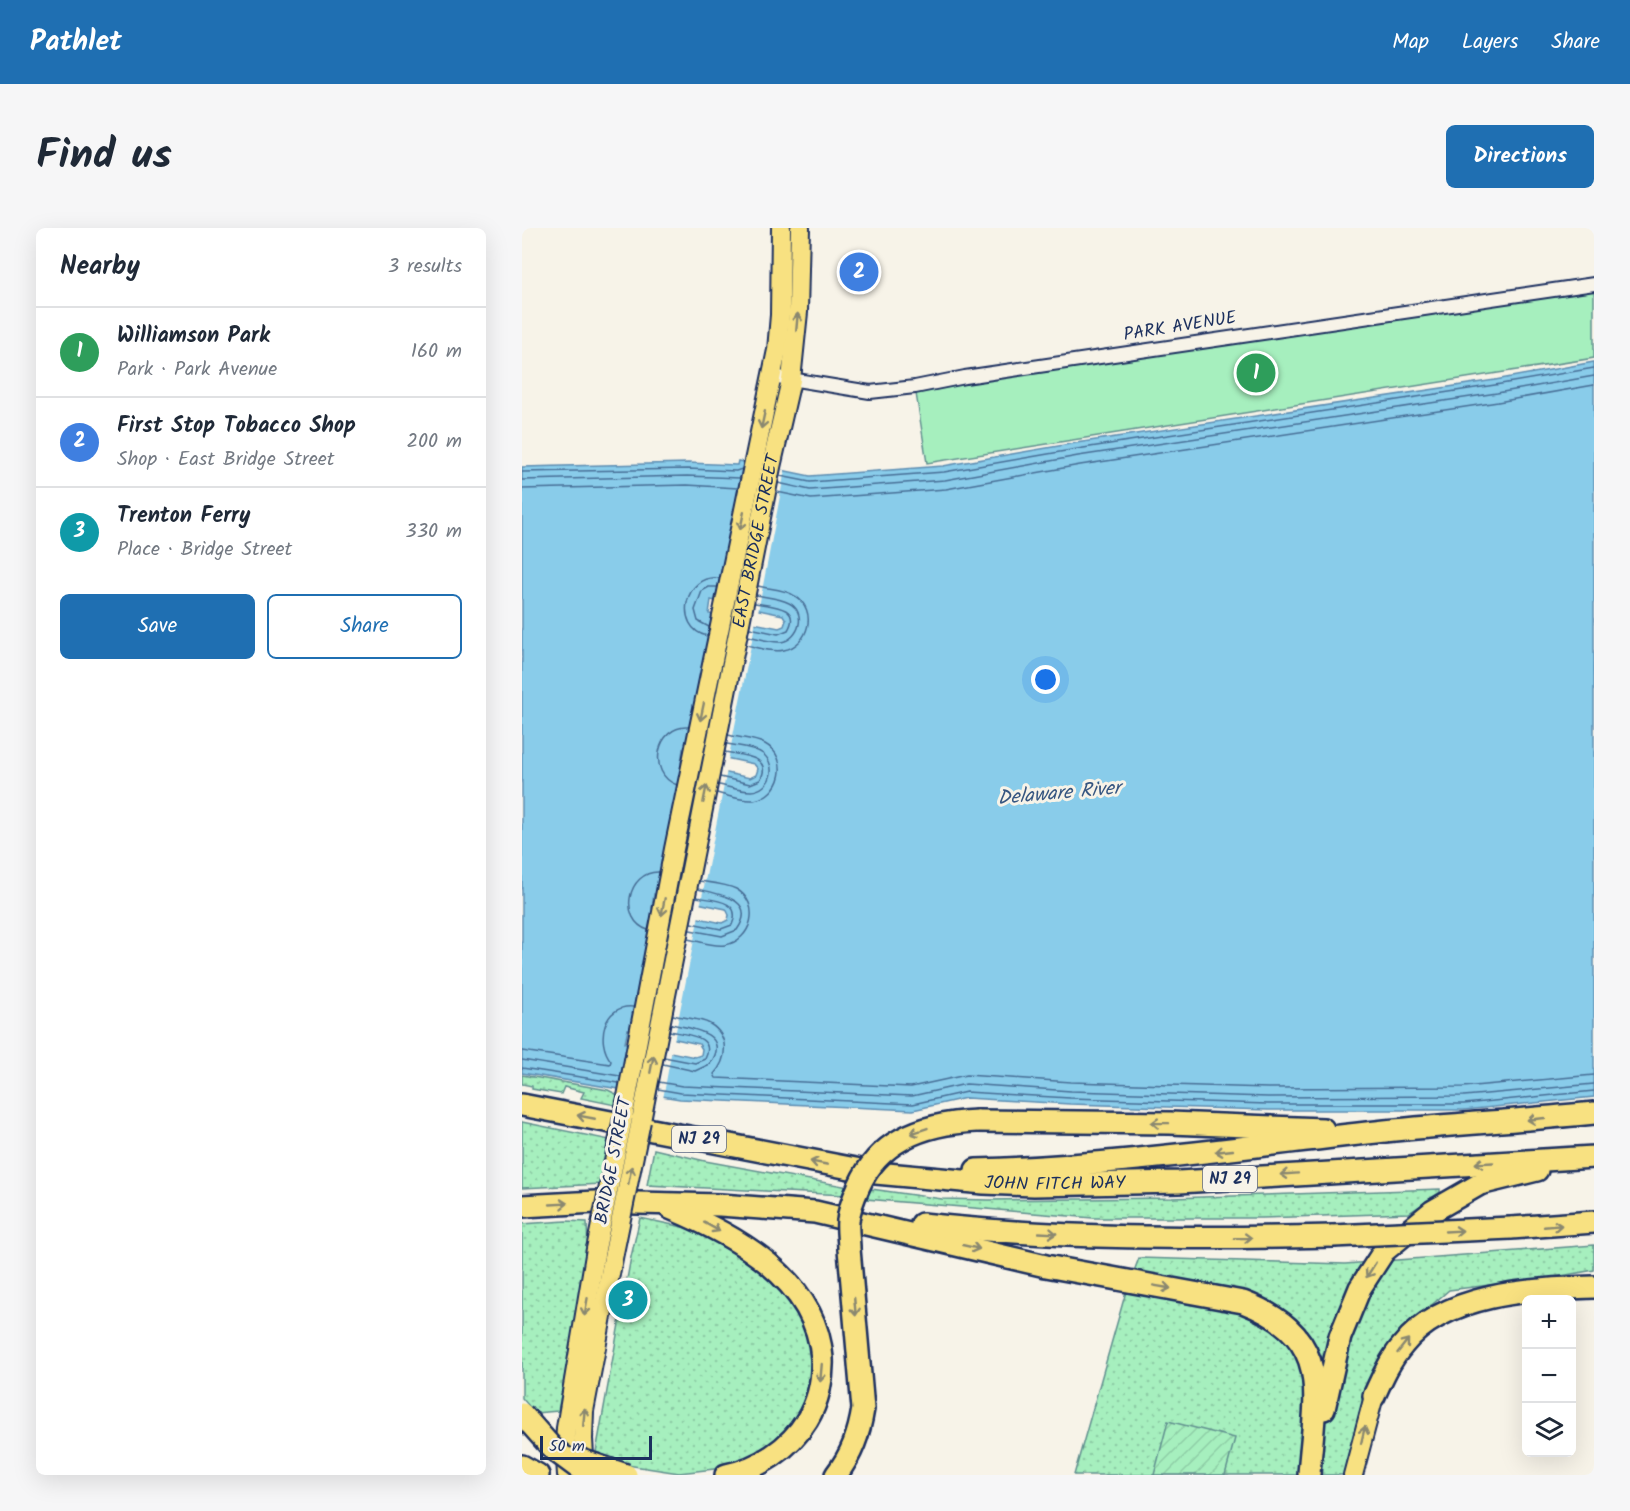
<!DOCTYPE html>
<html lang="en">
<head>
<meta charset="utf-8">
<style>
	:root { --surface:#fff; --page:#f6f6f7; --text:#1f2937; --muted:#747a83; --line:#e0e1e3; --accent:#1f6fb2 }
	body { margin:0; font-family:Kalam,sans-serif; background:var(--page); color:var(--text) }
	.controls { position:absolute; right:18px; bottom:18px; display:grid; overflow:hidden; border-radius:9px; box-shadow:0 6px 24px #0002 }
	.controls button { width:54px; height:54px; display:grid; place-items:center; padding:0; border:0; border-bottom:2px solid var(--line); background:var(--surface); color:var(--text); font:30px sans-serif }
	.scale { position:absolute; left:18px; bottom:15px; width:112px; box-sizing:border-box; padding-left:6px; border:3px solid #1b2f5e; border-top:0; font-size:16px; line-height:21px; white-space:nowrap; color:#1b2f5e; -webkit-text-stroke:4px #f7f3e8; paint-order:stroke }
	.you { position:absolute; left:524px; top:452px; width:21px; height:21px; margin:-15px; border:4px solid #fff; border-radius:50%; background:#1a73e8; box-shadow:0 0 0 9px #1a73e833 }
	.badge { display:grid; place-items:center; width:39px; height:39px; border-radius:50%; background:var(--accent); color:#fff; font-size:20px; font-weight:700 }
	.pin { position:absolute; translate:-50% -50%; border:3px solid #fff; box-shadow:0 2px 6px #0006 }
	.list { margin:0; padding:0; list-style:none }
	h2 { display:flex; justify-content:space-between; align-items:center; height:78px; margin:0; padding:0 24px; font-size:26px }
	h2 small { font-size:20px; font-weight:400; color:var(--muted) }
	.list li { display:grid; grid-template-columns:39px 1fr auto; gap:18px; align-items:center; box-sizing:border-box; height:90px; padding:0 24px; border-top:2px solid var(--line) }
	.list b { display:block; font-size:22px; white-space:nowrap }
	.list p { margin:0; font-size:20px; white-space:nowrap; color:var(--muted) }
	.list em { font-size:20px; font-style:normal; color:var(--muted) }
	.actions { display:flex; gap:12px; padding:18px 24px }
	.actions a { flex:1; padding:14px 0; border:2px solid var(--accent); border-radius:9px; text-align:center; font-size:21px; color:var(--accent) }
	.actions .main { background:var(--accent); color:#fff }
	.icon { flex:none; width:33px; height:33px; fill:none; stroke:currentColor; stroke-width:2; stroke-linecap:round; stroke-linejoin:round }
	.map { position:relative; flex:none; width:1072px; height:1247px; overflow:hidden; border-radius:9px }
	header { display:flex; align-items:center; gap:36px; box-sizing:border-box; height:84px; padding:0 30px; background:var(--accent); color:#fff }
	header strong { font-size:28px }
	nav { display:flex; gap:33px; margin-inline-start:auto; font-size:21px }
	.intro { display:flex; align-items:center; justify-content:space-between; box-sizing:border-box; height:144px; padding:0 36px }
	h1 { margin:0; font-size:42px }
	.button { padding:15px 27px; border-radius:9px; background:var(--accent); color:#fff; font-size:21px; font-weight:700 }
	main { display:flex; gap:36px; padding:0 36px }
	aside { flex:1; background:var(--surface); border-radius:9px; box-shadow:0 6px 24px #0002 }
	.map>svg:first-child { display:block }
	.grass { fill:url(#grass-dots); stroke:#608f8e; stroke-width:1.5 }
	.park { fill:#a6efbe; stroke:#608f8e; stroke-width:1.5 }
	.garden { fill:url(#garden-furrows); stroke:#608f8e; stroke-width:1.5 }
	.water { fill:#89ccea; stroke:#5d8db2; stroke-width:1.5; fill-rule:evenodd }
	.pier { fill:#f7f3e8 }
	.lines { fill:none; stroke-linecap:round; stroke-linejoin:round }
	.shore { stroke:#476e96; stroke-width:1.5 }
	.minor-casing { stroke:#1b2f5e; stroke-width:16 }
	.primary-casing { stroke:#1b2f5e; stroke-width:22 }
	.motorway-casing { stroke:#1b2f5e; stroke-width:26 }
	.minor { stroke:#f7f3e8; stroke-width:12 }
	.primary { stroke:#f8e181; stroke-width:18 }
	.motorway { stroke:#f8e181; stroke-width:21 }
	.primary-bridge-casing { stroke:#1b2f5e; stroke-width:22; stroke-linecap:butt }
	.motorway-bridge-casing { stroke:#1b2f5e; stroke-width:26; stroke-linecap:butt }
	.primary-bridge { stroke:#f8e181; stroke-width:18 }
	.motorway-bridge { stroke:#f8e181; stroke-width:21 }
	.oneway { stroke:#8a8870 }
	.labels { text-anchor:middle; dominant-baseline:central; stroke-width:6; stroke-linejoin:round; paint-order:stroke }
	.shield { fill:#f7f3e8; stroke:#5d6a87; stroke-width:1.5 }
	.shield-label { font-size:16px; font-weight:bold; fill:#1b2f5e }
	.street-label { font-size:18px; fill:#1b2f5e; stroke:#f7f3e8 }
	.water-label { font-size:20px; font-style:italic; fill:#365681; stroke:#f7f3e8 }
</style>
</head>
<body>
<header>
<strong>Pathlet</strong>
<nav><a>Map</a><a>Layers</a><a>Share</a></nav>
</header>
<div class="intro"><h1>Find us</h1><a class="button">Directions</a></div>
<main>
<aside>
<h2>Nearby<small>3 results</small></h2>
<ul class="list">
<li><span class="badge" style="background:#2e9e5b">1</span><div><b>Williamson Park</b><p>Park · Park Avenue</p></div><em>160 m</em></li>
<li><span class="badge" style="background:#3f7fe0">2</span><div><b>First Stop Tobacco Shop</b><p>Shop · East Bridge Street</p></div><em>200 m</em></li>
<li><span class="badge" style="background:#0f9aa8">3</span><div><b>Trenton Ferry</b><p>Place · Bridge Street</p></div><em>330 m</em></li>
</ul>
<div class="actions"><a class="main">Save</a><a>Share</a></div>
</aside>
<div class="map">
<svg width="1072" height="1247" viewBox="0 0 1072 1247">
	<defs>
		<pattern id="grass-dots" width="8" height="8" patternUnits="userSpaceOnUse" patternTransform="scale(1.5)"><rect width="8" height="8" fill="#a6efbe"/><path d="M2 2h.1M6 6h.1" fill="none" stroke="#8ecda6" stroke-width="1.8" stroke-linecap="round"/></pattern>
		<pattern id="garden-furrows" width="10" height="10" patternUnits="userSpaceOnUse" patternTransform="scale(1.5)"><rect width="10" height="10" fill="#a6efbe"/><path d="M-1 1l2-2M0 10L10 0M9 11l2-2" fill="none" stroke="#8ecda6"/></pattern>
	</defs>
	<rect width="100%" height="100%" fill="#f7f3e8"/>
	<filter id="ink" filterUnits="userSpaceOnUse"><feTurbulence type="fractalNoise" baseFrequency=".0167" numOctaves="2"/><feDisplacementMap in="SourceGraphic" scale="12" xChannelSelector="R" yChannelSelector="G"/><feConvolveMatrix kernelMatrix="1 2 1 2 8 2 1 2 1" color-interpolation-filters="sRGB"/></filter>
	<g filter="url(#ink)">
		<path class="grass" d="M0,847l86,15 10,5 -3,10 -34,-7 3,-6 -20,-5 -3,7 -29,-5v-3l-10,-2z
			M0,894l88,18 -8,44 -80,4z
			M132,921l51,12 144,26 -4,8 -198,-10z
			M349,961l71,10 47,1 183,-2 268,-9v3l-31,21 -147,5h-169l-227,-19z
			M118,990l57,12 55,29 49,49 15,62 -13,43 -16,23 -30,22 -34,10 -44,5 -52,-8 -31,-13 35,-195z
			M44,993l21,1 1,31 -30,158 -23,2 -13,-15v-174z
			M1072,1017v25l-39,7 -106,13 -39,34 -64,151h-272l51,-180 14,-37 206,6z"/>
		<path class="park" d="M1072,57v73l-667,105 -12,-76z"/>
		<path class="garden" d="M646,1193l67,17 -10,37h-71z"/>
		<path class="water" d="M1072,134v735l-130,13h-196l-198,-6 -104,-6 -53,12 -233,-11 -158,-26v-606l166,-4 49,2 1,-4 72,15 133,-10 133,-23 419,-63zM189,372l72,15 3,5 -2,6 -5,2 -70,-14zM161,521l71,15 4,5 -2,6 -6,3 -69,-15zM132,666l72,15 3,6 -1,5 -6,3 -70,-15zM106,801l71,15 3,5 -1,6 -6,2 -70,-14z"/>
		<path class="pier" d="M222,234l41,8 -27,142 -42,-8z
			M193,384l41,8 -28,141 -41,-8z
			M164,533l41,9 -27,137 -41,-9z
			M135,678l42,9 -25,126 -41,-8z
			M109,813l41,8 -9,50 -42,-7z"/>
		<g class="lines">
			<path class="shore" d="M0,244l166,-3 48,2 6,-2
				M258,248l30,6 134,-10 133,-23 418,-64 99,-17
				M0,252l165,-4 53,2
				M256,255l32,7 135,-10 133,-24 419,-63 97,-17
				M0,261l165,-4 51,3
				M255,264l34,7 135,-10 134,-24 418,-63 96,-17
				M187,399l-11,-6 -3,-11 7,-19 7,-4h8
				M228,400l28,6 10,-4c14,-24 -17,-24 -33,-27
				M185,408c-34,-8 -23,-63 12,-58
				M226,408c10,2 23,7 33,6 19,-3 26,-30 8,-39 -9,-5 -23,-6 -33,-8
				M224,417c12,2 26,8 38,5 25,-5 34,-40 11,-54 -10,-7 -26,-7 -37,-10
				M198,549l30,7 10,-4c14,-24 -19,-25 -35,-28
				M155,557c-31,-11 -20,-60 11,-58
				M197,557c10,2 22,6 32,6 20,-1 27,-25 12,-37 -9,-7 -26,-8 -36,-10
				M195,565c11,3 25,8 37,7 27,-4 37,-42 11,-56 -10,-5 -25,-6 -37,-9
				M169,695l30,6 11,-4c11,-25 -19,-25 -36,-28
				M126,702c-30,-10 -21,-59 11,-58
				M168,702l32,6 15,-6c22,-31 -19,-36 -39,-41
				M166,711c11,2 25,8 37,6 27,-4 37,-42 11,-56 -10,-5 -25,-6 -37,-8
				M151,787c11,3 27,3 37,9 20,12 17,36 4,50l2,4 195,9 55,-12 105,7 197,6 195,-1 131,-12
				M0,823l88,13 1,-3c-16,-20 -7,-57 22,-54
				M142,829l31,6 10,-4c12,-24 -19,-24 -35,-28
				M0,832l98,16
				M141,836l32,7 15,-7c22,-31 -19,-36 -39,-40
				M0,840l97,15
				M137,854l23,4 230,10 54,-12 105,7 197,6 196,-1 130,-12
				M136,861l23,4 232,11 53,-12 104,6 198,6h196l130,-13"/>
			<defs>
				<path id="minor" d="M250,148l98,16 45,-5 50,-10 629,-93"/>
				<g id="primary">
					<path d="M101,890l51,-269 103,-499 3,-35 1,-87"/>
					<path id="s1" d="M119,893l130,-654 20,-87 7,-68 2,-84"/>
					<path d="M63,1245l-2,-34 1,-28 30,-158"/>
					<path d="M45,1247l-2,-30 1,-17 30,-179"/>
					<path d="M831,1247l21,-79"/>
				</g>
				<g id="motorway">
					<path id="s2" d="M0,877l354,68 108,10 50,2 145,-3 415,-25"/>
					<path d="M455,893l193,2 153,6"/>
					<path d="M454,942c137,-4 273,-24 409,-39 70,-7 139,-11 209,-18"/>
					<path d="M0,978l74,-4 124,3 95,7 231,54 197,36c91,35 72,92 66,172"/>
					<path d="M148,980c65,27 146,71 152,150 1,21 -4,44 -15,62 -17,28 -48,49 -81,55"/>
					<path d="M400,996c136,15 274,15 411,12"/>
					<path d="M989,1000l83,-6"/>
					<path d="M852,1168c8,-18 16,-36 29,-51 41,-52 129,-56 191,-58"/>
					<path d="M802,1181l16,-72 20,-49 24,-37 49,-40 47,-27 57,-14"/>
					<path d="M0,1238l16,9"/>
					<path d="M314,1247c16,-21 23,-41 27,-66l-14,-160"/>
				</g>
			</defs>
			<use href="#minor" class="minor-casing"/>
			<use href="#primary" class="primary-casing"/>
			<use href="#motorway" class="motorway-casing"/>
			<use href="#minor" class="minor"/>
			<use href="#primary" class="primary"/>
			<use href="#motorway" class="motorway"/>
			<defs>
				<path id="primary-bridge" d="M74,1021l27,-131
					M92,1025l27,-132"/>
				<path id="motorway-bridge" d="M811,1008l178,-8
					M327,1021c0,-9 -2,-19 -1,-28 1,-12 6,-24 11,-35 21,-48 69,-63 118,-65
					M0,1186l31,35 35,26
					M53,1230l51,17"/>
			</defs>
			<use href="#primary-bridge" class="primary-bridge-casing"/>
			<use href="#motorway-bridge" class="motorway-bridge-casing"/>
			<use href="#primary-bridge" class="primary-bridge"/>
			<use href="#motorway-bridge" class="motorway-bridge"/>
		</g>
		<defs><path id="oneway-shaft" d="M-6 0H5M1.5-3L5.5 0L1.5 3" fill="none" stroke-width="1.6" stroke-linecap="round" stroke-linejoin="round" transform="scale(1.5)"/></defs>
		<g class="oneway">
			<use href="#oneway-shaft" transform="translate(275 94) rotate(-85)"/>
			<use href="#oneway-shaft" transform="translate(241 192) rotate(102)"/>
			<use href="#oneway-shaft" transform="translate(220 293) rotate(102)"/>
			<use href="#oneway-shaft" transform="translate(180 484) rotate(102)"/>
			<use href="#oneway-shaft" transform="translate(183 566) rotate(-79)"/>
			<use href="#oneway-shaft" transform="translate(141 679) rotate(101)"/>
			<use href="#oneway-shaft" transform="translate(130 836) rotate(-79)"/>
			<use href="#oneway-shaft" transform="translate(64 889) rotate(-169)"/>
			<use href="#oneway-shaft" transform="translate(1014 891) rotate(174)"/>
			<use href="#oneway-shaft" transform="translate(638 895) rotate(-179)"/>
			<use href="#oneway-shaft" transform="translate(397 903) rotate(161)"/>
			<use href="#oneway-shaft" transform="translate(702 923) rotate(174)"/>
			<use href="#oneway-shaft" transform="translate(297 935) rotate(-169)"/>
			<use href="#oneway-shaft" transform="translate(962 935) rotate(177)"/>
			<use href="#oneway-shaft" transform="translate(767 946) rotate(176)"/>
			<use href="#oneway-shaft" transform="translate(108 947) rotate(-79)"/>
			<use href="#oneway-shaft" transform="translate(37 976) rotate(-3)"/>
			<use href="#oneway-shaft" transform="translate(1031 998) rotate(-5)"/>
			<use href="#oneway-shaft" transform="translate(190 999) rotate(29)"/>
			<use href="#oneway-shaft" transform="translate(932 1003) rotate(-3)"/>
			<use href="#oneway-shaft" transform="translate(526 1005) rotate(3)"/>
			<use href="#oneway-shaft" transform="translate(721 1010) rotate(-1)"/>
			<use href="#oneway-shaft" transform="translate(449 1019) rotate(13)"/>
			<use href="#oneway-shaft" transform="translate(849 1042) rotate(122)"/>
			<use href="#oneway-shaft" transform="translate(640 1059) rotate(10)"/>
			<use href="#oneway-shaft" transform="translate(64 1079) rotate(100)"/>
			<use href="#oneway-shaft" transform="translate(333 1079) rotate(85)"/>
			<use href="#oneway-shaft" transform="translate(881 1118) rotate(-52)"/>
			<use href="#oneway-shaft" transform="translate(299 1145) rotate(95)"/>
			<use href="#oneway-shaft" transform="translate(62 1189) rotate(-85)"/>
			<use href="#oneway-shaft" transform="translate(841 1207) rotate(-77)"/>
		</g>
	</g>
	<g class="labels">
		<g class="shield">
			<rect x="150" y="898" width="54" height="26" rx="4.5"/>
			<rect x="681" y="938" width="54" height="26" rx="4.5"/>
		</g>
		<g class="shield-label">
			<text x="177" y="911">NJ 29</text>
			<text x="708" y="951">NJ 29</text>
		</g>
		<g class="street-label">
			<text transform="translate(658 99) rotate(-9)">PARK AVENUE</text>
			<text stroke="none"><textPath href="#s1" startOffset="591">EAST BRIDGE STREET</textPath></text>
			<text transform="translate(92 933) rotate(-79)">BRIDGE STREET</text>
			<text stroke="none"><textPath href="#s2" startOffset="540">JOHN FITCH WAY</textPath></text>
		</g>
		<g class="water-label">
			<text transform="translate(537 566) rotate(-5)">Delaware River</text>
		</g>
	</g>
</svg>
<div class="controls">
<button>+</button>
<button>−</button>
<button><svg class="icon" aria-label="layers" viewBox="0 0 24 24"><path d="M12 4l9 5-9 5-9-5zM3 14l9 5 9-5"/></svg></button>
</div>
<div class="scale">50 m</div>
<div class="you"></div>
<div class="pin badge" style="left:734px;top:145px;background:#2e9e5b">1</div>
<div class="pin badge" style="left:337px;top:44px;background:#3f7fe0">2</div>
<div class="pin badge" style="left:106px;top:1072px;background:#0f9aa8">3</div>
</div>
</main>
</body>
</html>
